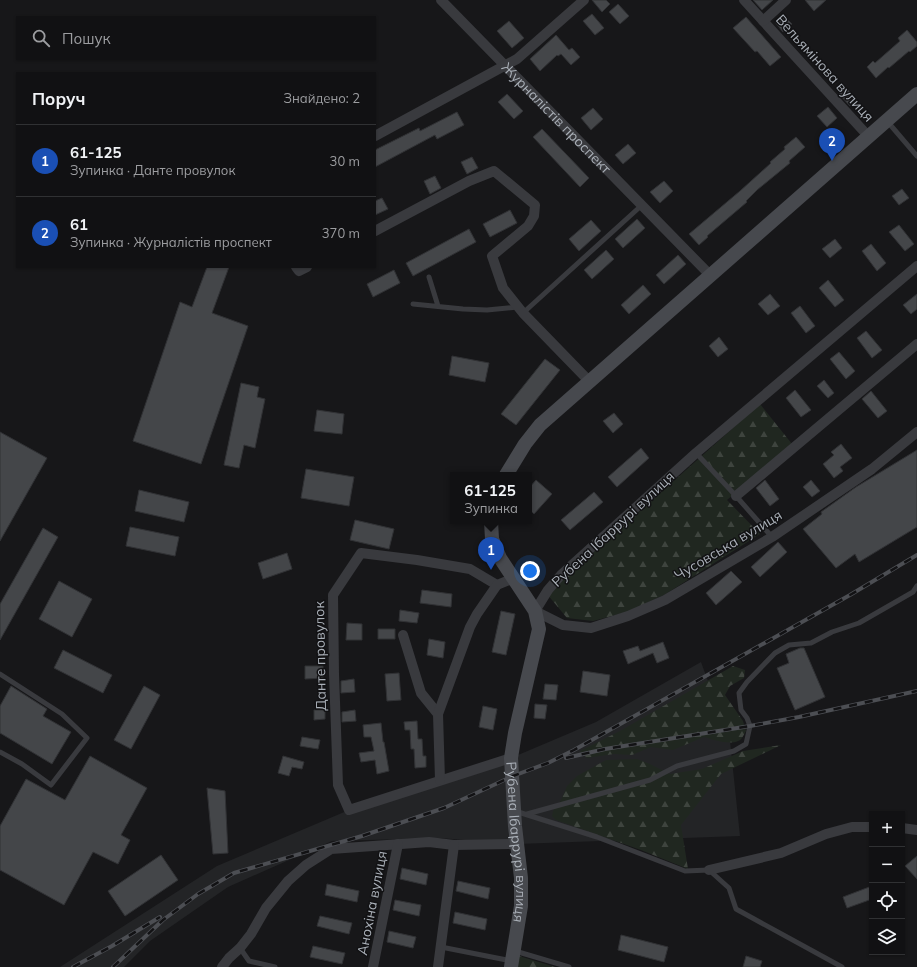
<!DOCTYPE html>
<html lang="uk">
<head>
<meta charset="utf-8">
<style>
	:root { --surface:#111113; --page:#1e1f21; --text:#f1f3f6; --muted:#9c9da0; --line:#303133; --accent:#e7a242 }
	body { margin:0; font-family:Mulish,sans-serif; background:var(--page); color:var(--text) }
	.controls { position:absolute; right:12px; bottom:12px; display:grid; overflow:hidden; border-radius:0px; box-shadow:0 1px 3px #0004 }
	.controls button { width:36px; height:36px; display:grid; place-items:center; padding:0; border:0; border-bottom:1px solid var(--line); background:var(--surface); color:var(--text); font:20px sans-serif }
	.you { position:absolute; left:530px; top:571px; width:14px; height:14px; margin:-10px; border:3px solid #fff; border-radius:50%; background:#1a73e8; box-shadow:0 0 0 6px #1a73e833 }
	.badge { display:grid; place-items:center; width:26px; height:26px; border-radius:50%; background:var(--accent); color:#fff; font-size:13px; font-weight:700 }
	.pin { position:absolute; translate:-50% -33px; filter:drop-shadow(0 1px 2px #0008) }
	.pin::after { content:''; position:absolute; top:21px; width:14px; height:12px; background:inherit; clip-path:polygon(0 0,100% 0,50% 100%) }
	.popup { position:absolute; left:450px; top:472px; width:82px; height:52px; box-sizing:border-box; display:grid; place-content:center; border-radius:0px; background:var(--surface); filter:drop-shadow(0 1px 3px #0005); font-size:13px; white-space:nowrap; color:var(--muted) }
	.popup b { font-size:15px; color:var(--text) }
	.popup::after { content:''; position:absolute; left:50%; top:100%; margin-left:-8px; border:8px solid transparent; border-top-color:var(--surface) }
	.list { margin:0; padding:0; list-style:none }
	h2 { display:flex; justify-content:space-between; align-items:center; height:52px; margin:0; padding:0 16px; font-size:17px }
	h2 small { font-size:13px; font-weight:400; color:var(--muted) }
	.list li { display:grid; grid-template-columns:26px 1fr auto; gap:12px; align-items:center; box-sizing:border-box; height:72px; padding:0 16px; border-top:1px solid var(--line) }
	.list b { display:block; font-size:15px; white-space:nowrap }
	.list p { margin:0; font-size:13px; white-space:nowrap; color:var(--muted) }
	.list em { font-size:13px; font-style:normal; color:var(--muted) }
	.icon { flex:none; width:22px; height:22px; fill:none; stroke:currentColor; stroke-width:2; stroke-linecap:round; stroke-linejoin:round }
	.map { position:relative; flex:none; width:917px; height:967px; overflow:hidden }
	.search { position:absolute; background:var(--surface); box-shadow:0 1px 3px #0004; left:16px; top:16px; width:360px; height:44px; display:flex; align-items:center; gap:10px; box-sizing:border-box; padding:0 14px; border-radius:0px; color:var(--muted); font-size:15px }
	.panel { position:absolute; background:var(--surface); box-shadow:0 1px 3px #0004; left:16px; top:72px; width:360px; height:196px; border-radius:0px }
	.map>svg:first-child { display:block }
	.built { fill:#232426 }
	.forest { fill:url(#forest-firs) }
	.building { fill:#444649; stroke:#313235 }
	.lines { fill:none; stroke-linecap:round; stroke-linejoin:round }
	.service { stroke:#393a3e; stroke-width:5 }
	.minor { stroke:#393a3e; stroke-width:10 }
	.secondary { stroke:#47494e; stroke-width:14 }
	.rail-casing { stroke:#4c4e53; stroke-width:4 }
	.rail { stroke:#121214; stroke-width:2.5; stroke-dasharray:8; stroke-linecap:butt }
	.labels { text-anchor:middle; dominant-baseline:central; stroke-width:3; stroke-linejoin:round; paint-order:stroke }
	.street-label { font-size:14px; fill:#aab0b8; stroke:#121214 }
</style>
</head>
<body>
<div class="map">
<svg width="917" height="967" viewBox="0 0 917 967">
	<defs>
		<pattern id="forest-firs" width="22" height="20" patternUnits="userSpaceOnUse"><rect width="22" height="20" fill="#202720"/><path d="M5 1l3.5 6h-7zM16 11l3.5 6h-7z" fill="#3e443e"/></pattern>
	</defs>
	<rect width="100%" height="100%" fill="#171719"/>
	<path class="built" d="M701,662l29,79 10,95 -223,8 -78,-6 -107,3 -104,46 -78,54 -26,26h-64l157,-101 132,-56 162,-52 85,-36z"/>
	<path class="forest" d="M760,404l32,40 -65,56 33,34 -96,61 -37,17 -34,9 -26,-3 -20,-24z
		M733,666l12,4 -1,8 -14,8 -5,9 18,26 3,10c-2,3 -4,9 -8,10 -9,4 -25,-1 -34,-4l-31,13 -22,-3 -19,8 -18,-1 -27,4 -7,-7 40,-20z
		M781,745l-60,29 -40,51 7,44 -47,-19 -85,-30 -4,-4 1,-5 8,-11 6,-14 10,-10 29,-16 31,-1 13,5 20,10 32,-5 41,-18z
		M519,956l36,11h-39z"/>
	<path class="building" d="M592,0h14l4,4 -8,8z
		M753,0h20l-11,10z
		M805,0h21l-12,11z
		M618,4l11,12 -9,8 -11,-12z
		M592,14l12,14 -9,7 -12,-14z
		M783,15l9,9 -9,8 -8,-10z
		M746,17l35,40 -11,9 -13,-15 -2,1 -22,-24z
		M509,21l15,17 -12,10 -15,-17z
		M907,30l10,12v4l-7,6 -1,-1 -20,17 -1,-1 -12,11 -9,-11 6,-6 2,2 25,-22 -2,-3z
		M556,35l13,15 3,-2 8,9 -9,8 -10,-11 -3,2 -1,-1 -17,16 -10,-12z
		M846,88l11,12 -7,6 -11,-12z
		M507,94l16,17 -9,8 -16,-17z
		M828,107l9,11 -10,9 -10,-11z
		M593,108l10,11 -12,11 -10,-12z
		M457,112l7,13 -27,14 -2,-4 -60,32v-17l44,-22 1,3z
		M542,129l47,49 -9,9 -47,-50z
		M796,137l9,10 -16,14 1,2 -33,27 -11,11 1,1 -40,34 1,1 -9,8 -10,-11 51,-43 31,-28 -1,-1 15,-13 -1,-2z
		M628,144l8,9 -13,11 -8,-9z
		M472,157l6,11 -11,6 -6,-12z
		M435,176l6,12 -11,6 -6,-13z
		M664,181l9,10 -13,12 -10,-11z
		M902,189l7,9 -10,7 -7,-9z
		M382,198l6,11 -13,6v-14z
		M510,210l7,13 -27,14 -7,-13z
		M637,219l8,9 -22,20 -8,-9z
		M591,220l10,11 -22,20 -10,-12z
		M899,225l15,19 -9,7 -16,-19z
		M469,229l7,13 -63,34 -7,-13z
		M835,239l7,9 -12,10 -8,-9z
		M871,244l15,19 -9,8 -15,-20z
		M606,250l8,9 -22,20 -8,-9z
		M678,255l8,9 -22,20 -8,-9z
		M207,267h22l-17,46 36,13 -47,138 -68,-23 47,-139 12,5z
		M394,270l6,13 -27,14 -6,-13z
		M828,280l16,20 -9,7 -16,-19z
		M643,285l8,9 -22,20 -8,-9z
		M770,294l10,12 -12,9 -10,-11z
		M917,294v15l-6,5 -8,-9z
		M800,306l15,20 -9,7 -15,-20z
		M866,331l16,19 -10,8 -15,-20z
		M719,337l9,12 -10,8 -9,-11z
		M839,352l16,19 -9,8 -16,-20z
		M452,356l37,7 -4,19 -36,-7z
		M545,359l15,11 -44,55 -15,-11z
		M824,380l10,13 -6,5 -11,-12z
		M241,383l18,4 -2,10 8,2 -10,49 -11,-3 -5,23 -15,-3z
		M795,390l16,20 -10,7 -15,-19z
		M871,391l16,20 -9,7 -16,-19z
		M317,410l27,4 -2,20 -28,-3z
		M614,413l9,11 -10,9 -10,-12z
		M0,432l47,26 -47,83z
		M841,444l11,14 -12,9 3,4 -9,7 -11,-14 11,-9 -3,-3z
		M641,448l8,10 -32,29 -9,-10z
		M917,450v77l-58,35 -4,-8 -19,14 -33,-39 19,-15 -1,-2 35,-25z
		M306,469l48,8 -5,29 -48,-8z
		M536,480l16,14 -18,20 -5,-5v-21z
		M765,480l14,19 -9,7 -14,-18z
		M811,480l9,11 -8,6 -9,-10z
		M139,490l50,12 -5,20 -49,-11z
		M594,492l9,10 -33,28 -9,-10z
		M355,520l39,9 -5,20 -39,-9z
		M130,527l49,10 -4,19 -49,-10z
		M43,528l15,9 -58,103v-36z
		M778,542l9,10 -27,25 -9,-10z
		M287,553l5,16 -29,10 -5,-16z
		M731,571l11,11 -26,23 -10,-12z
		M59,581l33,18 -20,38 -33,-18z
		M422,590l30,4 -1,13 -31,-4z
		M400,610l19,3 -2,10 -18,-2z
		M501,611l14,3 -9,41 -14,-3z
		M347,623l15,1v16h-16z
		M378,629h17v10h-17z
		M429,639l16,3 -2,16 -16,-3z
		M663,642l6,16 -12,5 -4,-10 -25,11 -5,-13 15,-5 2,5z
		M800,648h4l21,49 -30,13 -18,-42 12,-5 -3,-9z
		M63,650l49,25 -9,18 -49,-25z
		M305,666h18v12l-18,1z
		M583,671l27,4 -3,21 -27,-4z
		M399,673l2,27 -14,1 -2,-27z
		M354,679l1,13 -14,1v-12z
		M545,684l13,1 -2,15 -13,-1z
		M11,686l36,23 -4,7 28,16 -19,32 -52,-31v-27z
		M144,686l16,9 -29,54 -17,-9z
		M535,704l12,1 -2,14 -11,-1z
		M483,706l14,3 -4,21 -14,-3z
		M314,710h11v9l-11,1z
		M355,710l1,11 -14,1v-10z
		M417,721l1,18h4l1,17h3v11l-11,1 -1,-19h-3l-1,-19h-5l-1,-8z
		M381,723l2,19h1l5,29 -12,3 -2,-14 -14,2 -2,-9 15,-2 -3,-14h-7l-1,-12z
		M302,737l18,3 -2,9 -18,-3z
		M90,756l57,32 -26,47 9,5 -12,24 -25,-12 -29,53 -64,-35v-44l26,-47 39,21z
		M283,756l21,6 -2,7 -10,-2 -3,9 -11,-3z
		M207,788l18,3 3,62 -15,1z
		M161,855l17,25 -53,36 -17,-25z
		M917,856v23l-12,-13z
		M402,868l26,6 -2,11 -26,-6z
		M458,881l32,7 -2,11 -32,-8z
		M327,884l32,7 -2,11 -32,-7z
		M872,886v13l-25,9 -4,-11z
		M395,900l26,5 -2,11 -26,-6z
		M455,912l32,7 -2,11 -32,-7z
		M320,916l32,7 -3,11 -32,-8z
		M389,931l27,6 -3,11 -26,-6z
		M621,935l47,12 -4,15 -46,-12z
		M313,946l32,7 -3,11 -32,-7z
		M746,956l16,5 -2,6h-17z"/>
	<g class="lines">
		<path class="service" d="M887,121l30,35
			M429,277l9,29
			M413,304l50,5 24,1 31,-3
			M523,313l119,-108
			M696,453l40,43 36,41
			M0,674l62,40 25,24 -36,47 -29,-21 -22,-12
			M515,811l82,26 88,34 24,-1 20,18 7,21 106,58
			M527,814l123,-34 27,-14 57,-15 12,-7 4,-18 -3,-8 -6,-8 -2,-17 8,-11 28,-29 14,-8 22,-2 21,-11 27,-9 54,-31 4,-6
			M441,947l71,14
			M240,948l9,13 26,6
			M515,951l54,16"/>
		<g class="minor">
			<path id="s1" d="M441,0l270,276"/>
			<path d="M744,0l125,137"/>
			<path d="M763,21l23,-21"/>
			<path d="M375,136l142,-77 67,-59"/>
			<path d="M375,231l94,-50 25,-10 41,34 -1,11 -6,10 -36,30 11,32 20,25 67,69"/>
			<path d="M917,266l-221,187 -135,122 -13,15 -13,21 28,14 28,3 37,-12 37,-16 107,-63 100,-68 45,-37"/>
			<path d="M296,267l3,4 8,-4"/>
			<path d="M736,496l181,-152"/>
			<path d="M497,585l-27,-16 -53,-9 -56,-7 -28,42 1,79 4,111 11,25 162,-52"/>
			<path d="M403,635l18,58 17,21"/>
			<path d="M440,780l-2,-66 32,-87 7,-13 20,-29 17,-7"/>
			<path d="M902,828l15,2"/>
			<path d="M709,870l72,-17 45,-19 26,-7h20"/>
			<path d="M222,967l7,-9 11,-10 11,-14 15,-26 22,-27 18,-16 25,-16 98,-7 25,3 63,-1"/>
			<path d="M373,967l25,-123"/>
			<path d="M438,967l16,-122"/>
		</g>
		<g class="secondary">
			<path d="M506,475l19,-31 15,-19 377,-331"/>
			<path id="s2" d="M491,521l1,18 8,19 35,53 4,18 -24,104 -4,25 4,68 6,52v28l-10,61"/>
		</g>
		<defs>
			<path id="rail" d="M566,758l39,-9 145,-23 49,-9 118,-26
				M73,967l39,-21 48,-29
				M113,967l50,-47 35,-26 36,-21 128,-37 82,-28 69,-32 35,-13 26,-13 276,-155 67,-40"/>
		</defs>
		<use href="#rail" class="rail-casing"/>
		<use href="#rail" class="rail"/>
	</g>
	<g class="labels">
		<g class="street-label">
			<text transform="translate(825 68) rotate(48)">Вельямінова вулиця</text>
			<text stroke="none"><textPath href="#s1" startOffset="165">Журналістів проспект</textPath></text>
			<text transform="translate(613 529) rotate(-43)">Рубена Ібаррурі вулиця</text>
			<text transform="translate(728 545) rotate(-31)">Чусовська вулиця</text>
			<text transform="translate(320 656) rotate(-91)">Данте провулок</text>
			<text stroke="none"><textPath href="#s2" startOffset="337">Рубена Ібаррурі вулиця</textPath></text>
			<text transform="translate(372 903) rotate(-79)">Анохіна вулиця</text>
		</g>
	</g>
</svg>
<div class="controls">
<button>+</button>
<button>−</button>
<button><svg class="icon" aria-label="locate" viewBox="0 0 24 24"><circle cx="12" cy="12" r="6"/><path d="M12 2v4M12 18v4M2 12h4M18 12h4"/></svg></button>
<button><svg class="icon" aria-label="layers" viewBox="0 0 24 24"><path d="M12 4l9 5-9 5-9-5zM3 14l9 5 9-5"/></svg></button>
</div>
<div class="you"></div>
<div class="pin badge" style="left:491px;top:570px;background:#1a4fb4">1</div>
<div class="popup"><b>61-125</b>Зупинка</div>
<div class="pin badge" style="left:832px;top:161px;background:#1a4fb4">2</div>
<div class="search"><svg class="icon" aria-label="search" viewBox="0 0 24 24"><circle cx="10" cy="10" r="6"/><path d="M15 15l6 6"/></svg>Пошук</div>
<section class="panel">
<h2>Поруч<small>Знайдено: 2</small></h2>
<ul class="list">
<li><span class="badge" style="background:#1a4fb4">1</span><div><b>61-125</b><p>Зупинка · Данте провулок</p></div><em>30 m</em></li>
<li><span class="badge" style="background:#1a4fb4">2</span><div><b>61</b><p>Зупинка · Журналістів проспект</p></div><em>370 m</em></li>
</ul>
</section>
</div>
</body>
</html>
